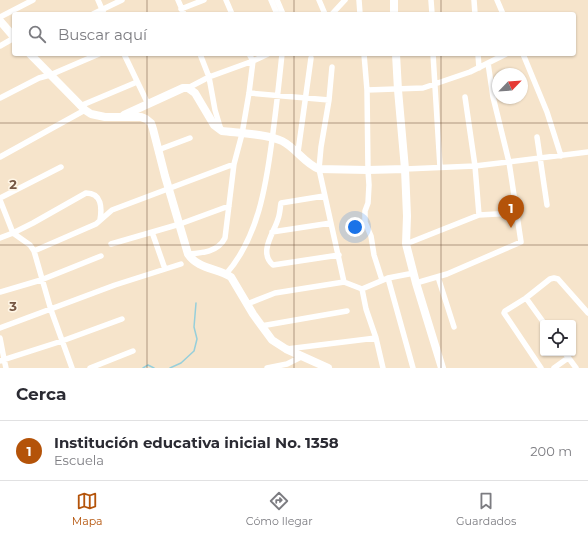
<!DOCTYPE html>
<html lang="es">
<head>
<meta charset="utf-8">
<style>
	:root { --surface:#fff; --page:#f7f7f7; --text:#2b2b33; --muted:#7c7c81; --line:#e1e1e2; --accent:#b45309 }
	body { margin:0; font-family:Montserrat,sans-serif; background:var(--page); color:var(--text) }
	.controls { position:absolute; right:12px; bottom:12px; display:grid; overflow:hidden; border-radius:4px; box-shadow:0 1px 3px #0004 }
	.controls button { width:36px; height:36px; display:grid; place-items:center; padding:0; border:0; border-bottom:1px solid var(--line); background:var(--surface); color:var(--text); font:20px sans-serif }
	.compass { position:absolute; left:492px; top:68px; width:36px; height:36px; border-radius:50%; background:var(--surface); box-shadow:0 1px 3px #0004; rotate:65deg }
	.you { position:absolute; left:355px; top:227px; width:14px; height:14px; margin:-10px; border:3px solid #fff; border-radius:50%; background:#1a73e8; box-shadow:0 0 0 6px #1a73e833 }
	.badge { display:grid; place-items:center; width:26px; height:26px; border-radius:50%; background:var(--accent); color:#fff; font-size:13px; font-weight:700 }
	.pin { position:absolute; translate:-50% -33px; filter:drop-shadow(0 1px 2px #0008) }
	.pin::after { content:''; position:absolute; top:21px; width:14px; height:12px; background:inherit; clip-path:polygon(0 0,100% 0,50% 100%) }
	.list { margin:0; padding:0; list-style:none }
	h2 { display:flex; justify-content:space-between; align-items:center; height:52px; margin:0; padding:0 16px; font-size:17px }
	h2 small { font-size:13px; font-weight:400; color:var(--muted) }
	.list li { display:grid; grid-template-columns:26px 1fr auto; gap:12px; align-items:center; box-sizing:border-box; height:60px; padding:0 16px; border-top:1px solid var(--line) }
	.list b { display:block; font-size:15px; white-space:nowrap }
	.list p { margin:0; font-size:13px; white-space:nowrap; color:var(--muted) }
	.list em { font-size:13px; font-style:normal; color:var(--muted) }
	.icon { flex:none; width:22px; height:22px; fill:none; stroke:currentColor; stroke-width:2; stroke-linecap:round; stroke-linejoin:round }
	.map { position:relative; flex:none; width:588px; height:368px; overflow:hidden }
	.search { position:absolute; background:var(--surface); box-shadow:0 1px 3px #0004; left:12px; right:12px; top:12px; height:44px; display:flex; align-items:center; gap:10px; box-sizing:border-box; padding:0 14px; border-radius:4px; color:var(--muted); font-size:15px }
	.sheet { height:112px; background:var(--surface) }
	nav { display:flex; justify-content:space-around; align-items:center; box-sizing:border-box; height:56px; border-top:1px solid var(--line); background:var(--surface); font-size:11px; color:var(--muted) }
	nav a { display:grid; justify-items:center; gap:2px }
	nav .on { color:var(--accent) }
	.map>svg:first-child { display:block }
	.residential { fill:#f6e4cb; fill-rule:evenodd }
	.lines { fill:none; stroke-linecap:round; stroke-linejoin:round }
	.stream { stroke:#96cfdb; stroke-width:1.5 }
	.street { stroke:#fff; stroke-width:5.5 }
	.secondary { stroke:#fff; stroke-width:8 }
	.grid { fill:none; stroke:#765744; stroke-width:1; stroke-opacity:0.55 }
	.grid-label { font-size:13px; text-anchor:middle; font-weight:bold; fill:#765744; stroke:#fff6e6; stroke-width:3; stroke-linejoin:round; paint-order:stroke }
</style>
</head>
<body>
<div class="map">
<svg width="588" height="368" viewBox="0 0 588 368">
	<rect width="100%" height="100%" fill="#fef2de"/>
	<path class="residential" d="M0,0h588v368h-588zM14,14h560v40h-560zM498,74h24v24h-24zM543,323h30v30h-30z"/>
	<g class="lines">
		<path class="stream" d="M143,368l5,-3 6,3
			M170,368l11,-5 13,-12 3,-12 -3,-12 2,-24"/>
		<path class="street" d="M98,0l6,14
			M178,0l6,14
			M226,0l6,14
			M271,0l6,14
			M277,0l6,14
			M319,0l6,14
			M359,0l1,14
			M431,0l1,14
			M474,0l1,14
			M497,0l6,14
			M181,9l23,-9
			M93,14l29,-14
			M332,14l13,-14
			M0,17l33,-17
			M0,46l14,-8
			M124,54l24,50
			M200,54l9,23 6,33 6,20
			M364,54l3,36 1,80 1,15 -1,18 -3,8v11l6,14 3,19 8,25
			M433,54l7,113
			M478,54l1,14
			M523,54l24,58 14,44
			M332,67l-3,33 -8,47 -2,22 25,113 18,7 4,20 10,29 7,30
			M188,88l21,-11 44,-16 15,-7
			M367,90l56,-2 47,-16 36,-18
			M249,93l80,7
			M465,97l10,69 4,49
			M0,98l39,-20 11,-3 49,-21
			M80,106l57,-24
			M537,137l10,68
			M158,150l32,-12
			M298,152l13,-94
			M0,157l85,-47
			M405,169l70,-3 113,-14
			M324,196l-43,7c-1,5 -1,11 -3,16 -4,14 -20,33 -5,46l66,-10
			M0,198l61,-31
			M0,200l13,33 -13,5
			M152,232l13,37
			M272,232l59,-9
			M13,233l17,12 4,6 17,59 21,58
			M13,233l20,-10 53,-30c16,0 16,15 14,27
			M111,244l69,-20 49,-18
			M406,244l73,-29 38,-2
			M34,251l62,-27 16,-14 122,-46
			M188,254c14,-1 30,-2 37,-16l9,-74 8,-30 7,-41 4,-32 -4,-7
			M226,274c32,-36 40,-88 46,-134 4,-29 7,-57 10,-86
			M438,277l16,50
			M388,278l25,90
			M416,283l31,-9 74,-32 -12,-80 -16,-65 -5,-34
			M362,289l26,-11 26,-5
			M0,292l41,-12 60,-24
			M526,298l24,-19 4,-1 4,1 30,34
			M247,304l28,-11 69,-11
			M261,326l86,-15
			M0,328l115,-43 66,-21
			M0,338l4,21 2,9
			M287,349l89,-11
			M565,353l11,15
			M0,361l62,-20 60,-22
			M90,368l43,-17
			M267,368l20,-4 16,-8
			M541,368l-37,-55 1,-2 21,-13 18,25
			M554,368l14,-10"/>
		<path class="secondary" d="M394,0v14
			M0,21l14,16
			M30,54l55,56 6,4 14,3h36l5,2 5,4 2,6 12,47 23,78c10,15 29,14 43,23l22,37 19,26 14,9 42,19
			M396,54l2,36 7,79 2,47 -1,28 10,39 26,85
			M124,115l59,-27h5l7,5 19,32 8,6c17,2 46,3 60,10 14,7 23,23 37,28l49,1 37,-1"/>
	</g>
	<path class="grid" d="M147,0v14M294,0v14M441,0v14M147,54v314M294,54v314M441,54v314M0,123h588M0,245h588"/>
	<g class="grid-label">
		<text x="13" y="189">2</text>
		<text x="13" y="311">3</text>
	</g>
</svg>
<div class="controls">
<button><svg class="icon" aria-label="locate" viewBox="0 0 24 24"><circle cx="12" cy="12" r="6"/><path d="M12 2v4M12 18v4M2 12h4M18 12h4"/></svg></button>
</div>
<svg class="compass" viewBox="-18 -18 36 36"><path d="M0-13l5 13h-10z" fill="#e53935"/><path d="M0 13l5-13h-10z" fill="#7c7c81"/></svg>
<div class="you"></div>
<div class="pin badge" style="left:511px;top:228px">1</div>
<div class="search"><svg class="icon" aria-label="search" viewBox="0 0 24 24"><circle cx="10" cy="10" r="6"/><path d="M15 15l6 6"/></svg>Buscar aquí</div>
</div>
<section class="sheet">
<h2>Cerca<small></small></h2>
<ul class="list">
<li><span class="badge">1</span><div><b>Institución educativa inicial No. 1358</b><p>Escuela</p></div><em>200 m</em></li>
</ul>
</section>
<nav>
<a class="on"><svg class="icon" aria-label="map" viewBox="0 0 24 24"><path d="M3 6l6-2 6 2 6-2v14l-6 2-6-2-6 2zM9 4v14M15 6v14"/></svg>Mapa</a>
<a><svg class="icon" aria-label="directions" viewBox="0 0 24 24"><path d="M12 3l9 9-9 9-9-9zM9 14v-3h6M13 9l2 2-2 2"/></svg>Cómo llegar</a>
<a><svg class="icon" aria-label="saved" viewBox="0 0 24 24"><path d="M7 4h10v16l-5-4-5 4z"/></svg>Guardados</a>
</nav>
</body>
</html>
